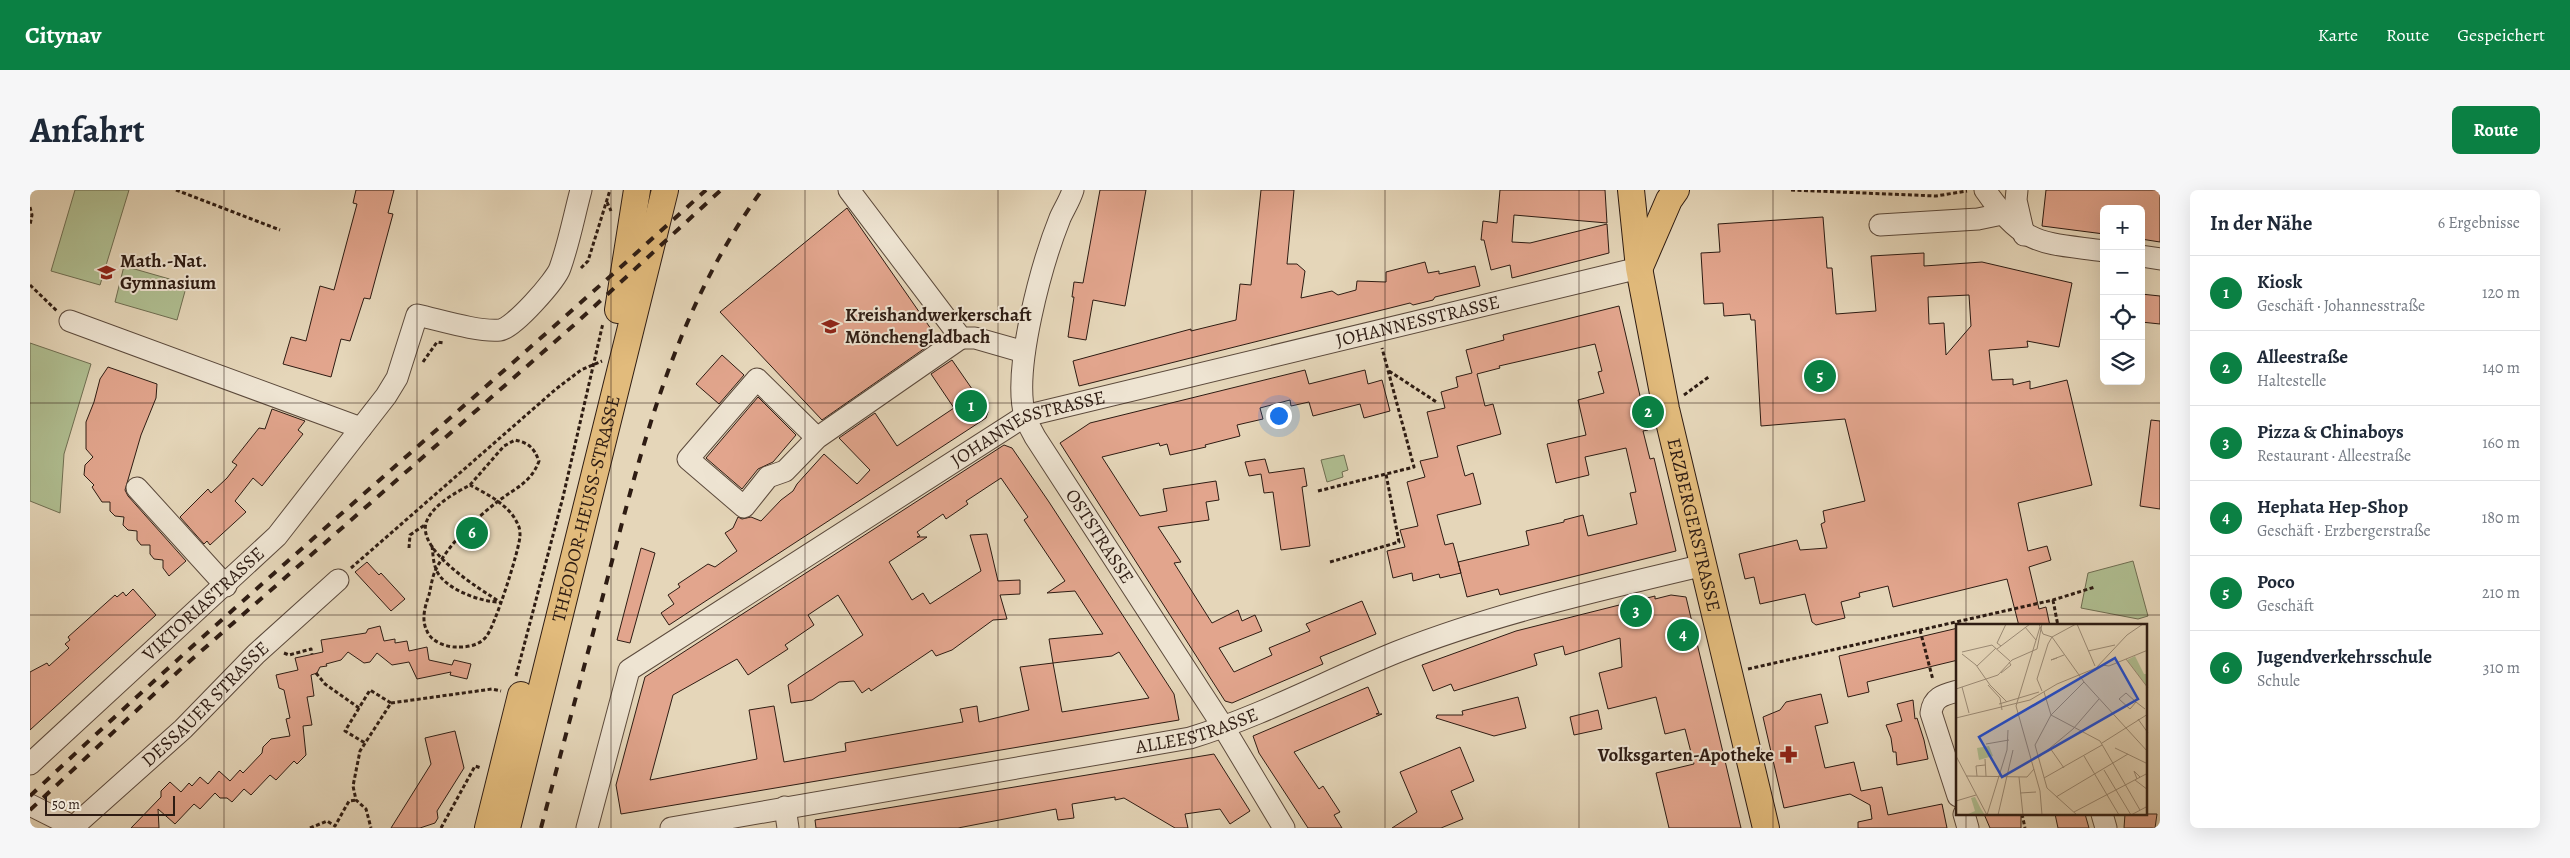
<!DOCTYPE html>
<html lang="de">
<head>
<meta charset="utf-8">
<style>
	:root { --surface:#fff; --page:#f6f6f7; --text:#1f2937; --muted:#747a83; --line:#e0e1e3; --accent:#0b8043 }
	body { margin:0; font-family:Alegreya,serif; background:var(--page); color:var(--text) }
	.controls { position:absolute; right:15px; top:15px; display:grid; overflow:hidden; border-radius:8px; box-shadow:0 5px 20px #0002 }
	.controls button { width:45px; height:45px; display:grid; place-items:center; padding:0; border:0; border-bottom:1px solid var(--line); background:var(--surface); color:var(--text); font:25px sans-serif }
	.scale { position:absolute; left:15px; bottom:12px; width:130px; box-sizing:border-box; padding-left:5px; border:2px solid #2e1c13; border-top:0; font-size:14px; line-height:18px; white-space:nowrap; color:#2e1c13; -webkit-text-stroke:4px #eee4d2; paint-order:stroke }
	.you { position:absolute; left:1248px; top:225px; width:18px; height:18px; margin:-12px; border:4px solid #fff; border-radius:50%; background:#1a73e8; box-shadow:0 0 0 8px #1a73e833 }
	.badge { display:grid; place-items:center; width:32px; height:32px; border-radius:50%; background:var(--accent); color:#fff; font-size:16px; font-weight:700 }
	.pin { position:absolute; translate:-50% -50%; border:2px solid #fff; box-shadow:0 1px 5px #0006 }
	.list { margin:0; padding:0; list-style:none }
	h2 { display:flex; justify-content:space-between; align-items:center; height:65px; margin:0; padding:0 20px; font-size:21px }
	h2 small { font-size:16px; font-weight:400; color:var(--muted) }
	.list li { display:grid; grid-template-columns:32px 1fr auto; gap:15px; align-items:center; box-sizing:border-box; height:75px; padding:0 20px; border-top:1px solid var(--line) }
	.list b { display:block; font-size:19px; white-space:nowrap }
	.list p { margin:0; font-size:16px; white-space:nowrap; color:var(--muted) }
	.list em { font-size:16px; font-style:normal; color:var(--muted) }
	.icon { flex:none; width:28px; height:28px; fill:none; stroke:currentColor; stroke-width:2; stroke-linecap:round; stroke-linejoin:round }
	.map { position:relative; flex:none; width:2130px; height:638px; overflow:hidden; border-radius:8px }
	header { display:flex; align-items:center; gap:30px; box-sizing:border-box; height:70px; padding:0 25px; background:var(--accent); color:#fff }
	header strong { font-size:24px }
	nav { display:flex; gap:28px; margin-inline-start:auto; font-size:18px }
	.intro { display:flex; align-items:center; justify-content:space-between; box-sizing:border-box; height:120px; padding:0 30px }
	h1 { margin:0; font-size:35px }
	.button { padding:12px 22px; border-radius:8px; background:var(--accent); color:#fff; font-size:18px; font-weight:700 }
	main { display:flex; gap:30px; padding:0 30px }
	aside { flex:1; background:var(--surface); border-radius:8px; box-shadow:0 5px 20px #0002 }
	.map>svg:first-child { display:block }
	.green { fill:#b0bf92; stroke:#6f6e52 }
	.building { fill:#e2a58d; stroke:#2e1c13; fill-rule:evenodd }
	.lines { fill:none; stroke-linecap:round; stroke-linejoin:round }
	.minor-casing { stroke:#5c4a3c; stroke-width:23 }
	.major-casing { stroke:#2e1c13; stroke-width:28 }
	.path { stroke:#2e1c13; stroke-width:3; stroke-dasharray:4 2.5; stroke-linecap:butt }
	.minor { stroke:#eee4d2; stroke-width:21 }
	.major { stroke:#e2bb7c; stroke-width:26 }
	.rail { stroke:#2e1c13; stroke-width:4; stroke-dasharray:9 9; stroke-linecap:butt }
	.grid { fill:none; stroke:#2e1c13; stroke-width:1; stroke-opacity:0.55 }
	.labels { text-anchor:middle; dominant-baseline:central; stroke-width:4; stroke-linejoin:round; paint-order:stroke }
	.poi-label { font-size:19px; font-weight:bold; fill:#2e1c13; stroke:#eee4d2; text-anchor:start }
	.street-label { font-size:19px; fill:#2e1c13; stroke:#eee4d2 }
	.inset-road { fill:none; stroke:#9c8c77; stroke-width:1 }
	.view { fill:#1d4ed8; fill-opacity:0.15; stroke:#1d4ed8; stroke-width:2.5 }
	.inset-edge { fill:none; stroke:#2e1c13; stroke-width:2.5 }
</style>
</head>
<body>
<header>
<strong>Citynav</strong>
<nav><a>Karte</a><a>Route</a><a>Gespeichert</a></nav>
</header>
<div class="intro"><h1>Anfahrt</h1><a class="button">Route</a></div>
<main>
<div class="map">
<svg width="2130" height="638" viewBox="0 0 2130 638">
	<rect width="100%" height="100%" fill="#e5d6b9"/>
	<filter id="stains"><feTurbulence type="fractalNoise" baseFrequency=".004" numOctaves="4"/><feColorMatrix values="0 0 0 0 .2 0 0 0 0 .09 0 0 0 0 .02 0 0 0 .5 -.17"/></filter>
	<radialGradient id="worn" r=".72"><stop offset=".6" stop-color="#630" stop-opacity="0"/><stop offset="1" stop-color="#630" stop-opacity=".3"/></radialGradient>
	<path class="green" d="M45,0h54l-29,95 -49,-14z
		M94,76l63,18 -10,36 -62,-18z
		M0,153l61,21 -27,90 -4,59 -30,-12z
		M1314,265l4,15 -6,2 1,5 -16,5 -6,-22z
		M2103,371l15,55 -10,3 -57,-11 7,-35z"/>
	<path class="building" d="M326,0h38l-6,23 5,1 -23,85 -6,-1 -14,43 -9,-2 -10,38 -48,-13 8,-27 15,4 14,-55 14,4 23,-86 -4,-1z
		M1070,0h46l-21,116 -32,-6 -7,40 -18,-3 6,-40h-2l2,-15 9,1z
		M1231,0h33l-7,74h10l8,7 -4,27 31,-7 6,4 18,-5 1,-9 29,1v-10l39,-10 3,11 11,-2v3l36,-8 5,20 -45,11 -2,3 -20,5 -3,-2 -331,83 -6,-25 118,-32v2l45,-11 4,-36 11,1z
		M1470,0h105l2,33 -93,-8 -2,27 18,1 77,-19 2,29 -97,25 -2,-13 -19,5 -7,-30h-3l2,-19 14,2z
		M2016,0h114v52l-19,-3v-30h-37v25l-62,-8z
		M817,18l91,131 -116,81 -102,-108z
		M1793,27l4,51h5l4,46 40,-3 -5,-55 53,-3v13l58,-4 90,21 -13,64 -32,-6 1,6 -39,3 3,30 21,-1v6l17,-4v8l37,-9 25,105 -74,18 10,48 19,-5 4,14 -22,7 10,42 7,-2 4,19h-31l-12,-47 -114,28 -5,-21 -29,7 1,4 -19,5 4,16 -29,7 -4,-3 -7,-28 -45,10 -6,-27 -9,2 -6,-25 58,-14 3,10 27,-2 -6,-24 4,-2 -2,-11 42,-10 -20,-82 -84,7 -6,-106h-4l-1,-6 -26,2 -1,-13 -19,1 -3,-51 19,-1 -2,-28zM1939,105l2,31 -25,29 -2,-32 -15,1 -1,-27z
		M2111,104l19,2v28l-19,-2z
		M1589,116l29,124 -5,1 7,28 4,-1 22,93 -176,44 -2,-6 -31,8 -9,-35 71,-17 -3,-14 38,-9v-2l19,-5 5,21 49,-12 -7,-31 6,-1 -10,-44 -41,9 4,18 -33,8 -9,-39 39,-9 -8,-35 26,-7 -6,-21 4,-1 -7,-27 -96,22 1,2 -23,6 8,32 8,-2 8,30 -44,12 8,30 8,-3 8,31 -44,11 8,30 8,-2 8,30 -21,5 -1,-4 -26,7 -1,-8 -19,5 -6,-27 18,-4 -5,-17 18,-4 -11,-44 18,-5 -5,-16 18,-4 -11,-45 18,-4 -4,-16 17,-5 -2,-10 16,-4 -6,-23 38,-10 -1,-5z
		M692,165l22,20 -25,29 -23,-20z
		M922,170l36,52 -2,6 -317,207 -8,-12 13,-9 -6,-9 12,-8 -2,-3 30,-20 7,3 22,-16 -12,-18 8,-5 5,-11 4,2 9,-2 10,4 20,-21 12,-9 4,-7 27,-30 33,30 13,-14 -31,-32 36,-25 22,33 57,-38 -23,-34z
		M78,177l49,17 -1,14 -15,37 -16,55 3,6 58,65 -17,15 -6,-8v-8l-9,-1 -4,-5v-9h-9l-4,-5v-9l-9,-1 -5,-5 1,-8 -9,-1 -5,-5v-9h-8l-10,-15 2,-2 -10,-10 1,-10 8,-8 -7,-8v-27l8,-20 6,-23z
		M1275,180l4,14 56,-14 3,14 14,-4 8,31 -26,7 -4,-14 -47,12 -4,-14 -18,4 -1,-6 -30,8 3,11 -26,6 3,11 -35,9 1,2 -36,8 -3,-11 -7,2 -1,-3 -57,14 38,59 27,-5 -4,-22 53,-8 3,19 -13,2 3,18 -51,7 23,35 -7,1 38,60 26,-13 4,11 13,-6 7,16 -43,17 15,24 38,-17 -3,-7 41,-17 -4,-7 56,-23 14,33 -56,23 3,7 -91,39 -7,-2 -165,-258 30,-20z
		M728,207l38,38 -23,27 -15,7 -16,20 -36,-31z
		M242,219l33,12 -7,9 5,4 -41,52 -9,-8 -18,23 11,11 -36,33 -3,-4 -3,3 -24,-27 28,-28 3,4 16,-15 10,-13 -5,-3 27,-34 6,1z
		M2121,230l9,1v88l-20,-3z
		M974,255l8,3 37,54 125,192 5,26 -558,94 -5,-29 29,-108zM971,288l27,39 -4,3 41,61 -18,12 28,-2 28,43 -54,5 4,24 -33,4 9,43 -50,12 -2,-16 -17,3 3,13 -118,21 1,8 -62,11 -10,-56 -25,4 8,49 -107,21 23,-85 64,-36 11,16 40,-26 -3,-4 29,-20 -6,-10 30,-20 25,40 -75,50 3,18 21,-3 27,-18 15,-1 8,12 7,-5 2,3 61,-41 4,6 16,-6 41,-30 14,-1 -7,-24 20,-1v-14l-22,1 -11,-47 -17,1 11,36 -51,33 -7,-11 -11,7 -23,-38 38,-25h-10l3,-1 -3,-4 26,-18 3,5 22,-15 -2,-3zM1089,462l30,46 -87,14 -9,-49 59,-7z
		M1235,269l4,14 35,-5 3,18 -5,1 8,59 -29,4 -8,-58 -9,1 -3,-19 -12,2 -4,-14z
		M611,358l14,5 -25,90 -13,-3z
		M337,372l12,13 2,-2 24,26 -14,12 -36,-39z
		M103,399l23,26 -126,115v-58l17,-9 2,3 20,-18 -4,-4 5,-4 -2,-3 47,-42 2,2 6,-5 3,4z
		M1641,405l15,2 55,231h-72l-13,-55 38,-9 -9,-35 -20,5 -9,-37 -48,12 -9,-36 23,-6 -2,-29 -55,17 -2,-9 -29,8 3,11 -83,26 -3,-7 -18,7 -11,-26 94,-34 139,-35v3z
		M350,436l4,15 11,-2v4l12,-2 2,10 18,-4 2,13 23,5 2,-5 17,4 -4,15 -17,-4 1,-3 -34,7 -8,-17 -17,3 -15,-12 -7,9 -6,1 -16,-11 -7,8 -15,4 1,2 -7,1 -3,6 -6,2 3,21 -7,1 5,28 -9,1 3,29 -9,9 -3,-3 -18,19 -6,-5 -19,20 -7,-6 -12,13 -5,-4h-7l-5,-5 -15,16 -6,-5 -19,20 -17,-15 1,19h-28l30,-31v-6l9,-9 11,10 8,-9 3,3 8,-9 8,7 11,-13 11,10 10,-11 3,3 19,-20 1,-6 8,-8 19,-3 -4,-17 4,-1 -6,-28 -5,-2 -3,-13 22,-5 -3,-12 28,-6 -2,-12 45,-7 2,-4z
		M1928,438v32l-91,22 2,10 -21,5 -9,-41z
		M1338,497l11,26 -3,1h6l-88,38 25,37 4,-3 17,26 -6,3 8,13h-34l-49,-75 -6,-17z
		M1791,504l7,29 -13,3 10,42 29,-6 7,29 21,-4 6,28 54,-11 5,24h-89v-6l14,-3 -2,-14 -20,-11 -66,14 -21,-91 17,-7 6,-8z
		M1488,507l8,31 -32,8 -58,-18 1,-3h26l-1,-4z
		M1883,510l2,19 2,-1 7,22 4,19 -31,6 -1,-13h-3l-2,-14 -5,-13 16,-4 -5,-17z
		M1568,520l4,19 -28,6 -4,-18z
		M425,541l9,37 -27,43 1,7 -3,5 -15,5h-29l40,-64 -6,-26z
		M1430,557l14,34 -23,10 12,28 -22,9h-49l25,-16 -17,-40z
		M1184,564l36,57 -20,13 -10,-15 -35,5 3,14h-13l-51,-30 -9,2v-3l-43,7 2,14 -16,2 -2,-11 -98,19h-142l-1,-8z
		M1954,624h37v14h-31z
		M2025,624h30l4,14h-31z
		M2095,624h32l-2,14h-31z"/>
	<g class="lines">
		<defs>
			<g id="minor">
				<path d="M819,0l112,148h14l49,14"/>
				<path id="s1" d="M1043,0c-3,10 -9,19 -13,28 -18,45 -48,152 -35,198 2,7 7,15 10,21l189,291 60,100"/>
				<path d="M1955,0c40,57 54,52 119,61"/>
				<path d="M1987,0l-1,10 8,35"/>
				<path d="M1850,35l98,-6 24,-5"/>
				<path d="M2111,66l19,3"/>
				<path d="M40,131l291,107"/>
				<path d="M787,248l-60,-59 -69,80 56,48 24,-30 17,-6 32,-33 144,-100"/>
				<path d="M107,298l89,98"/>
				<path d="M1928,501c-15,4 -25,6 -27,22l27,83"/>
				<path id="s2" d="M0,574l247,-228 109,-140 11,-18 20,-63c23,5 60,17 83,15 13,-1 56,-50 60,-62 9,-25 14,-52 21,-78"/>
				<path d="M0,615l46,23"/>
				<path d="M755,617l3,21"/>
				<path d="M1934,624l4,14"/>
				<path d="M2072,624l4,14"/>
				<path id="s3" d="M42,638l111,-99 73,-75 82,-74"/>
				<path id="s4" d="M557,638l42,-158 396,-254 614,-148"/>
				<path id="s5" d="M641,638l519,-90c72,-22 138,-58 207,-86 99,-39 203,-62 307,-87"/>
			</g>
			<g id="major">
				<path id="s6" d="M1601,0l8,78 27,141 100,419"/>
				<path d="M1610,77l29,-67 7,-10"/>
				<path d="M588,120l19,-120"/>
				<path d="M458,638l33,-133"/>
				<path id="s7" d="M477,638l158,-638"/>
			</g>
		</defs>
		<use href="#minor" class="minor-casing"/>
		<use href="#major" class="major-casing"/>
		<path class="path" d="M146,0l104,40
			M1761,0l145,6 31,-5
			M577,12l4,9
			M0,17l2,8 -2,10
			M551,78l7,-7 22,-71
			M0,95l27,26
			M393,172l14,-20 7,1
			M1359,181l49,32
			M1654,205l26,-19
			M440,295l34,-39 11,-6c14,3 19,8 24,21 -8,22 -24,27 -42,41 -22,17 -48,42 -61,67 -4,8 -5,18 -7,26 -4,11 -8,25 -2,36 4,11 21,17 32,16 10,0 20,-2 27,-10 9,-11 33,-86 34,-101 0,-3 0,-8 -2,-11 -7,-19 -31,-31 -48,-40 -15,8 -38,20 -44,38 -8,29 54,66 74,79
			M1288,301l96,-24 -32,-119
			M402,356c1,7 1,16 4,23 7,20 45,33 63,33
			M379,358l1,-13 16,-11
			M1300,372l69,-20 -13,-68
			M321,378l205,-179 25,-19 21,-9
			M2023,410l5,26
			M1890,440l13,50
			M254,463l5,2 22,-6 1,5
			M1718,479l305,-69 42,-13
			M286,483l9,11 34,24 11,-18 21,13 -31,48 -7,35 3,14 10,9 5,19
			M486,486l47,-179 40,-174
			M361,513l101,-14 9,2
			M329,518l-14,23 20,12
			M1992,624l3,14
			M280,638l17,-7 8,5 14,-25 7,-1
			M411,638l34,-62 6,2"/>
		<use href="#minor" class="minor"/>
		<use href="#major" class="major"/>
		<path class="rail" d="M0,606c220,-208 452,-402 676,-606
			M0,620l153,-143 391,-342 147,-135
			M511,638c23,-87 47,-175 70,-263 35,-134 68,-261 151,-375"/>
	</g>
	<path class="grid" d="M194,0v638M387,0v638M581,0v638M775,0v638M968,0v638M1162,0v638M1355,0v638M1549,0v638M1743,0v638M1936,0v436M0,213h2130M0,425h2130M1936,624v14"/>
	<defs>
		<symbol id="school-bare" viewBox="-9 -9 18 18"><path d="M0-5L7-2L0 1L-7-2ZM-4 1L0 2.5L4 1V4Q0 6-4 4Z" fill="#8f2418" stroke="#eee4d2" stroke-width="2.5" paint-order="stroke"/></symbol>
		<symbol id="pharmacy-bare" viewBox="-9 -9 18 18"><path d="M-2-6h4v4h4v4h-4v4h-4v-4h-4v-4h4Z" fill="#8f2418" stroke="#eee4d2" stroke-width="2.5" paint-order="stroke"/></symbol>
	</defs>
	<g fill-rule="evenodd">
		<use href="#school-bare" x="64" y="70" width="25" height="25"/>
		<use href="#school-bare" x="788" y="124" width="25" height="25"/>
		<use href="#pharmacy-bare" x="1746" y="552" width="25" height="25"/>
	</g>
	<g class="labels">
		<g class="poi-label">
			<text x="90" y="71">Math.-Nat.<tspan x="90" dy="22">Gymnasium</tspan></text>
			<text x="815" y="125">Kreishandwerkerschaft<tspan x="815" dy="22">Mönchengladbach</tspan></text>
			<text x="1744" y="565" text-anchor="end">Volksgarten-Apotheke</text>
		</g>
		<g class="street-label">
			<text stroke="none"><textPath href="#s4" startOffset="1038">JOHANNESSTRASSE</textPath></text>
			<text stroke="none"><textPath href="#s4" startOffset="632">JOHANNESSTRASSE</textPath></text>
			<text stroke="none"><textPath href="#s7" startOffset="329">THEODOR-HEUSS-STRASSE</textPath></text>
			<text stroke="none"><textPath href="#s6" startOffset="341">ERZBERGERSTRASSE</textPath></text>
			<text stroke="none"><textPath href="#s1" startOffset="376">OSTSTRASSE</textPath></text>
			<text stroke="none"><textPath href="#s2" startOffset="236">VIKTORIASTRASSE</textPath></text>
			<text stroke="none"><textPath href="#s3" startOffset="182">DESSAUER STRASSE</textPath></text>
			<text stroke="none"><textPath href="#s5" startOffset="535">ALLEESTRASSE</textPath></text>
		</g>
	</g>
	<g transform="translate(1926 434)">
		<rect width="191" height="191" fill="#e5d6b9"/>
		<path d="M179,32l9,18h3v13l-20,-27zM33,122l4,10 -14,4 -2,-12zM19,173l6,12 4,6h-19l9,-4 -4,-13z" fill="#b0bf92"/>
		<path class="inset-road" d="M83,0l4,10 9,3 32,45 64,70M121,0l18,42M69,3l11,13M84,3l-24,79 24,85 2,24M45,22l-4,-3 9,-19M41,25l33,-25M132,27l27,-6M6,28l30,-7 18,16M6,30l14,11 14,20 17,17M101,34l-6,2 13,-5M170,35l22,29M146,41l7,1 39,-16M21,42l19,-18M45,49l10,-8 -2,-3M32,61l12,13 2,12M6,63l7,26M0,65l42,-14 14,-15 25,-11 5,-25M86,67l-5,-12 11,-35 4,-7 24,-13M88,68l7,23 49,26 40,69M180,78l-10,-9 -7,6 11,10 6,-7 9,7M43,80l40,-12M0,94l74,-18 27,-16 39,-16 31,-33 16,-11M182,95l10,14M146,119l46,-29M30,120l23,-4M94,124l14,20M159,124l33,16M0,132l31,59M128,132l35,59M82,134l35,-29 26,-30M29,135l1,17M148,146l27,45M10,152l61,1 7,-8M21,152l-1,-10 9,-1M63,153l4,38M88,154l58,-33M181,155l-3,-8 6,6M179,156l13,10M64,169l16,-1M100,173l72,-43M0,177l20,-6M118,188l74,-39M31,191l20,-65 1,-20M42,191l15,-65M121,191l-30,-27 -12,-43 16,-30 33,-33M175,191l17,-9"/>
		<path class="view" d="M159,34l23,41 -136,78 -23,-40z"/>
		<rect width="191" height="191" class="inset-edge"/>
	</g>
	<rect width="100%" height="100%" filter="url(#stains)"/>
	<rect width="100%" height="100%" fill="url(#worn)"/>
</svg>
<div class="controls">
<button>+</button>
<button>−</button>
<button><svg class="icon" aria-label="locate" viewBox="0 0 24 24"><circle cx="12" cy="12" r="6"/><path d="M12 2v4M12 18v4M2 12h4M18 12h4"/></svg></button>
<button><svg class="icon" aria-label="layers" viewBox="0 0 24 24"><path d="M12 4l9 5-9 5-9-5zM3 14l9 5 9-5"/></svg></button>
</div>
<div class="scale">50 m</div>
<div class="you"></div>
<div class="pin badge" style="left:941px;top:216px">1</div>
<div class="pin badge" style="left:1618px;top:222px">2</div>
<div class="pin badge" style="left:1606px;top:421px">3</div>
<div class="pin badge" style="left:1653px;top:445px">4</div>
<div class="pin badge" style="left:1790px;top:186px">5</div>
<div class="pin badge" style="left:442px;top:343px">6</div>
</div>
<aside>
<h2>In der Nähe<small>6 Ergebnisse</small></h2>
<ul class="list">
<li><span class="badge">1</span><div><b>Kiosk</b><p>Geschäft · Johannesstraße</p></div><em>120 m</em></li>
<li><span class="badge">2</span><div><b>Alleestraße</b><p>Haltestelle</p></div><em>140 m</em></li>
<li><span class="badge">3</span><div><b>Pizza &amp; Chinaboys</b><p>Restaurant · Alleestraße</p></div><em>160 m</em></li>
<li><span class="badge">4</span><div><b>Hephata Hep-Shop</b><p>Geschäft · Erzbergerstraße</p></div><em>180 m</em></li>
<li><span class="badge">5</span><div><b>Poco</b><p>Geschäft</p></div><em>210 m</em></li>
<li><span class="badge">6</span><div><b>Jugendverkehrsschule</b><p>Schule</p></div><em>310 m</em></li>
</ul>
</aside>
</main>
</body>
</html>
